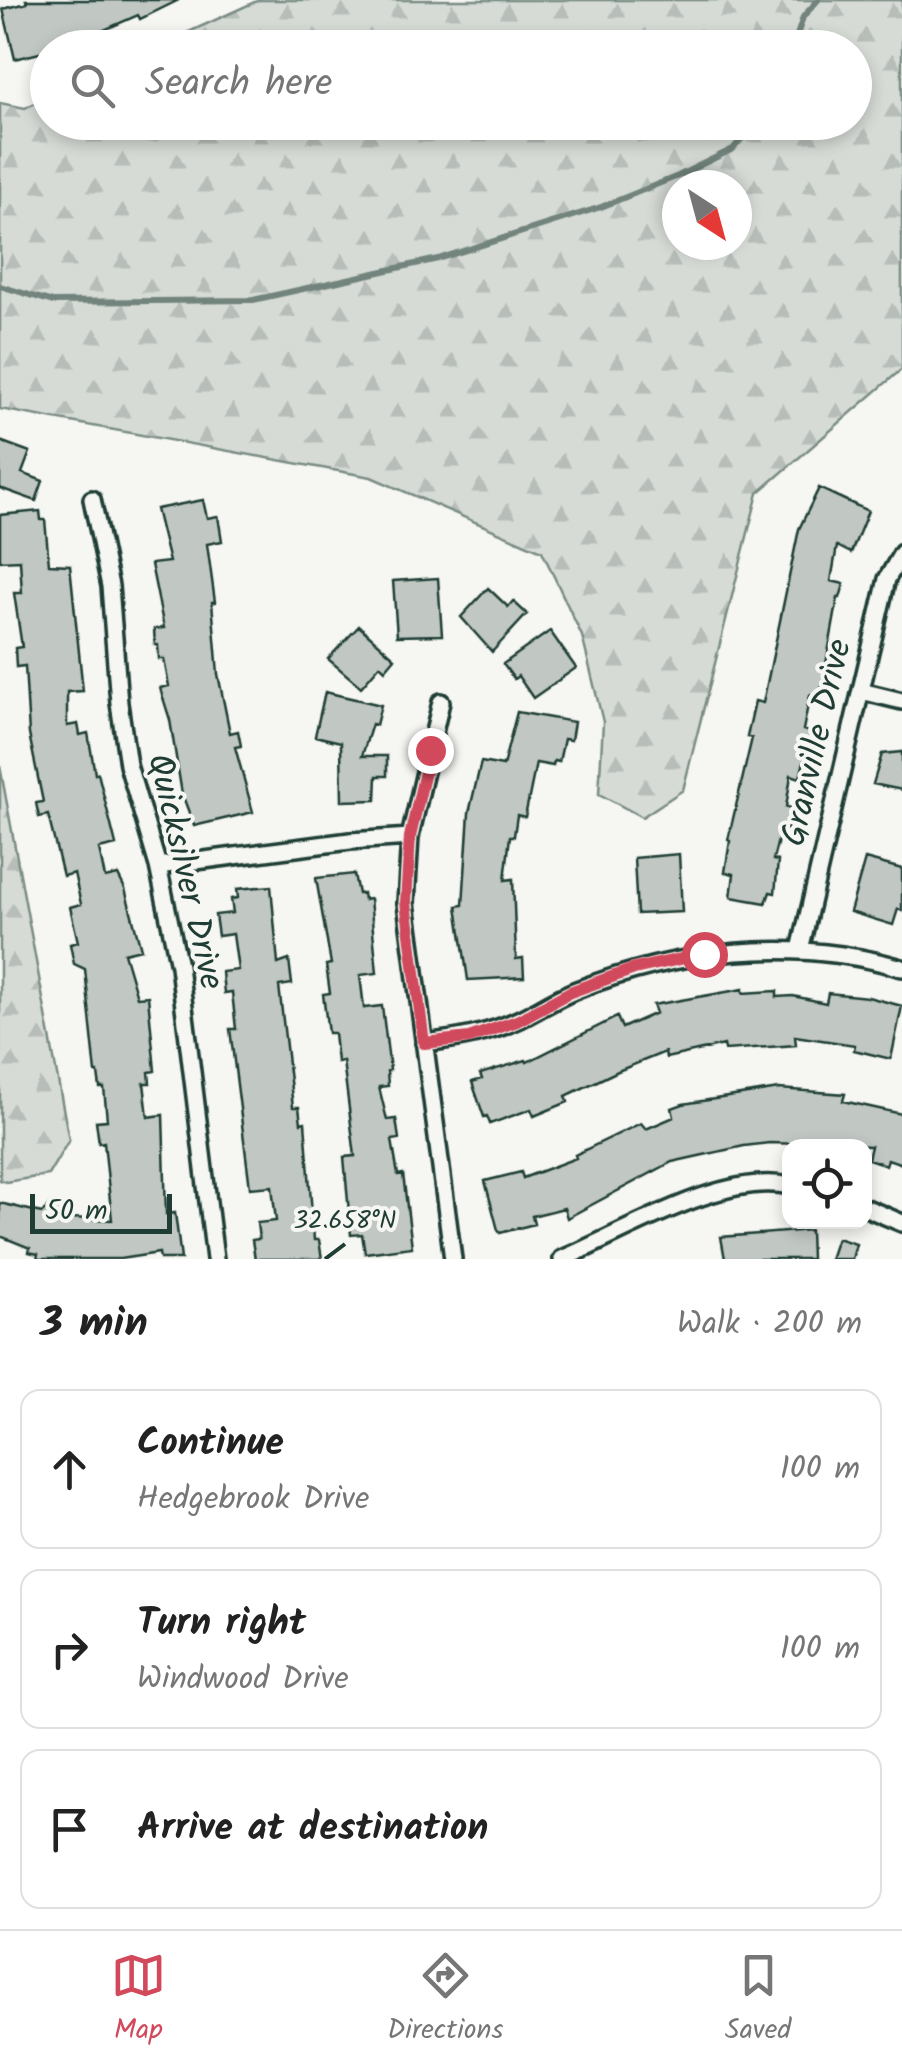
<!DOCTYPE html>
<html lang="en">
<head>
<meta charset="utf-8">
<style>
	:root { --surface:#fff; --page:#f2f2f2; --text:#222; --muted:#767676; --line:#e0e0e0; --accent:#d1495b }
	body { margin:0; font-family:Kalam,sans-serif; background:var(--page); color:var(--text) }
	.controls { position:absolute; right:30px; bottom:30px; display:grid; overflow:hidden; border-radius:20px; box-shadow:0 5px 15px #0003 }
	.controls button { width:90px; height:90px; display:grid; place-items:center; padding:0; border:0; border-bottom:2px solid var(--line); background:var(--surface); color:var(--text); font:50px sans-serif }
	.compass { position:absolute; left:662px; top:170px; width:90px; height:90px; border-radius:50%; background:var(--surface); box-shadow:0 5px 15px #0003; rotate:144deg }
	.scale { position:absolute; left:30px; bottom:25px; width:142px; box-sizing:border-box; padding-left:10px; border:5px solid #1f3d34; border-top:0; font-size:28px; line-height:35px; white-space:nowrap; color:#1f3d34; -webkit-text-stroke:8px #f6f6f2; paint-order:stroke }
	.stop { position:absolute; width:30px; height:30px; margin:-22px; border:8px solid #d1495b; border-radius:50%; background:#fff }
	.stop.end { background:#d1495b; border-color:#fff; box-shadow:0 2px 10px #0008 }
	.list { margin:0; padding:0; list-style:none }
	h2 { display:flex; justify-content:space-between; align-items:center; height:130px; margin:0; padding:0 40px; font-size:42px }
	h2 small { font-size:32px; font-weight:400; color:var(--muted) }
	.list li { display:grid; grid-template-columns:65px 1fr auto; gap:30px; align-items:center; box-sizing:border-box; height:160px; margin:0 20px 20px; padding:0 20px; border:2px solid var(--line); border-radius:20px }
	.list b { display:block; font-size:38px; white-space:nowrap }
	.list p { margin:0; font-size:32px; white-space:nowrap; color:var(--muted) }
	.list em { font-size:32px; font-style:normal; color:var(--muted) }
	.icon { flex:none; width:55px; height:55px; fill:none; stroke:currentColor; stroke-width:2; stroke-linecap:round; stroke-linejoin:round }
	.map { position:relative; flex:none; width:902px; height:1259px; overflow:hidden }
	.search { position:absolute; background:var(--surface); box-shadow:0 5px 15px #0003; left:30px; right:30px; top:30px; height:110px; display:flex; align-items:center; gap:25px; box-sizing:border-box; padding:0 35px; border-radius:55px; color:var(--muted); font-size:38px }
	.sheet { height:670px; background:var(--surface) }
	nav { display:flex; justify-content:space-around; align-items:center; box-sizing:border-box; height:140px; border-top:2px solid var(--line); background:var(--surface); font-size:28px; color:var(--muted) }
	nav a { display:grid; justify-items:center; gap:5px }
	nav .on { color:var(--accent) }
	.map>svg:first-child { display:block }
	.forest { fill:url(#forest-firs); stroke:#7a8c85; stroke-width:2.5; fill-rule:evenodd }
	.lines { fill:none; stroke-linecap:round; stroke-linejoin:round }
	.stream { stroke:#72847d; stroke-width:6 }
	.building { fill:#c1c8c3; stroke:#1f3d34; stroke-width:2.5 }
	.minor-casing { stroke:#1f3d34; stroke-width:22 }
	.minor { stroke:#f6f6f2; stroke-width:15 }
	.route { stroke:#d1495b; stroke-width:12 }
	.ticks { fill:none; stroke:#1f3d34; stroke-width:4 }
	.labels { text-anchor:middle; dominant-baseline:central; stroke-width:8; stroke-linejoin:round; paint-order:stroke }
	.street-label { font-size:35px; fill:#1f3d34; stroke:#f6f6f2 }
	.ticks-label { font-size:25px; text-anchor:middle; fill:#1f3d34; stroke:#f6f6f2; stroke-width:8; stroke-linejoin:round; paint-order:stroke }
</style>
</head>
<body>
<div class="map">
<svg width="902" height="1259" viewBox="0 0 902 1259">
	<defs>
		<pattern id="forest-firs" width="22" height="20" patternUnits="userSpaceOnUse" patternTransform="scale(2.5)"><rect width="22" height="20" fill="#d6dbd6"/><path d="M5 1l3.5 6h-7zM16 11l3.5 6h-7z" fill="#b7bdb8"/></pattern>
	</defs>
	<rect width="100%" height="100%" fill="#f6f6f2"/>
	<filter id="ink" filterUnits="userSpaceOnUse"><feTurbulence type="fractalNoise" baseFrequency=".01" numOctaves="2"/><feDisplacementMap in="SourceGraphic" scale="20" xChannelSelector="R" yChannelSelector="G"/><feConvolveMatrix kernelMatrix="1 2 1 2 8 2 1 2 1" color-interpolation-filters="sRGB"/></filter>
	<g filter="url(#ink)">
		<path class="forest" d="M259,0h643v369l-144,124 -75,297 -41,27 -43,-23 4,-72 -21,-86 -40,-85 -171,-74 -371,-68v-306l25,5 22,-11 1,25h806v-74l-698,-1zM677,185h60v60h-60z
			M0,766l69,374 -21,35 -42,7 -6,-2z"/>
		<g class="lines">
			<path class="stream" d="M793,48l10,-31 15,-17
				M0,286l53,16 200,-2 185,-41 163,-52 77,-31 55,-27 23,-27"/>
		</g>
		<path class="building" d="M26,0h153l-39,19 -2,-4 -75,33h-15v3l-33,8 -12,-50 24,-6z
			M0,441l30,11 -8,21 21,8 -7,20 -36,-13z
			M819,488l49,23 -17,42 -14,-7 -6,35 13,3 -4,14h-2l-18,99 -10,-2 -7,35 8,2 -11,46 -9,-3 -5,32 6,1 -5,21 -6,-1 -8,32 5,1 -3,32 -5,-1 -4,11 -35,-6 3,-23 -9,-2 5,-31 -2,-1 24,-102 -5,-1 8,-36 8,2 36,-174z
			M203,500l4,18 11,-2 4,25 -15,3 8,58h-3l6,72 12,59 8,-2 3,15 -6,1 18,65 -59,14 -12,-32 -12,-74 -10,-32 9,-2 -5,-27h-5l-1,-14h-3l-1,-16 10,-1 -13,-64 18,-2 -13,-53z
			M40,511l1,9h4l4,44 21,1 13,126 -16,1v34l11,-2 2,11 8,-2 7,41 3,-1 18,72 -17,4 6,29 13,-3 7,14 16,60 -17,4 13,44 11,-1 7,75 -6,1 1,11h-6l4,34 15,-2 3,99 9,-1 6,46h-21l-1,-6 -39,6h-83l1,-5 -9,-2 1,-4 -30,-12v-33l42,10 9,-9 20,5 -2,9 43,2 -8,-78 -5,1 -3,-22 11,-1 -3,-32h-4l-2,-15h-2l-11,-104 -11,-5 -4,-20 8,-2 -8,-35 11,-3 -7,-31 -11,3 -15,-61 -9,2 -3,-14 7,-1 -14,-68 -4,-68 -9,1 -1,-19 7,-1 -8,-54h8l-2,-33 -20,1v-46z
			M438,578l4,57 -45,1 -4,-55z
			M488,588l20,19 5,-6 14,13 -35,38 -31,-35z
			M359,626l36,32 -10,12 -5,-5 -19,22 -33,-28z
			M550,631l26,37 -43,30 -15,-22 -4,3 -11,-15z
			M325,692l56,13 -5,20 -4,-1 -10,32h25v20h-10l-1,24 -34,1 -1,-59 -26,-6z
			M517,712l57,10 -3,18 -7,-1 -5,23 -5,-1 -1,5 -17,-3 -11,54 -8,-2 -3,21h-4l-5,44 8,-1 3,80 7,-1 1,19 -56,3 -11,-74 6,-1 6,-92 12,-51 22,4z
			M902,752v38l-29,-6 9,-30z
			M679,854l3,58 -45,2 -3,-56z
			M865,859l37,10v42l-4,-2 -5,16 -43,-13z
			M354,874l4,20 5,-1 1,7 6,-1 7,74 -17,2 4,33 18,-2 8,64 -3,1 1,15 -9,1 8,33 9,-1 3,20 -7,1 6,35 5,-1 9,73 -47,6 -3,-19 -11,1 -7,-78 11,-1 -12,-95 -6,1 -3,-29h-6l-5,-39 7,-1 -4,-28 5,-1 -15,-86z
			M271,886l7,78 11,-4 3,24 -13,2 14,121h6l2,16 4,-1 9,118h5l3,19h-67l-3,-19 7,-1 -2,-16 19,-2 -4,-35 -22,2 -20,-159h6l-4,-37 -8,1 -2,-21 16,-2 -5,-36 -15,2 -3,-21 18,-2 -2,-14 7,-1 -1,-9z
			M743,989v4l34,-2v6l16,-1 33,7 2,-10 40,4 34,9 -11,53 -37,-9 1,-5 -60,-9 1,9 -71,5 -1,-5 -58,13 -1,-6 -47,19 -52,25 2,6 -34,14 -3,-7 -41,15 -3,-8 -3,1 -12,-35 10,-3 -2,-5 46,-14 1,2 90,-45 5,11 34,-15 -3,-8z
			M779,1089l66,5 -2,7 59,13v50l-14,-5 -2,6 -18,-6 3,-13 -102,-3 -25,3 -72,16 -105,56 -3,-10 -32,8 2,8 -34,9 -2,-3 -13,-49 36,-9 2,6 53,-20 -1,-3 66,-32 5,6 28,-12 -2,-9 11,-4z
			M810,1230l1,29h-86l-4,-22z
			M837,1238l19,6 -4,15h-22z"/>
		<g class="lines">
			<defs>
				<path id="minor" d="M92,499l18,87 9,117 9,62 30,101 21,100 36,293
					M861,691l41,10
					M441,702l-31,135 -4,66 47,356
					M158,866l192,-25 60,-4
					M800,950l87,-371 15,-26
					M424,1043c33,-4 65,-9 96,-24 18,-9 35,-20 54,-28 103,-41 220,-55 328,-23
					M864,1207l38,16
					M562,1259c62,-26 161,-88 228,-73"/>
			</defs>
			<use href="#minor" class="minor-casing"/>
			<use href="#minor" class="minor"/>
		</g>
	</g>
	<g class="lines" filter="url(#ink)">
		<path class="route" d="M430,750l-20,87 -4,65 18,141 45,-5 48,-17 53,-29 64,-23 70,-15"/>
	</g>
	<path class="ticks" d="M325,1259l20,-15"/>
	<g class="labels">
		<g class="street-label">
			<text transform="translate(818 743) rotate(-77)">Granville Drive</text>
			<text transform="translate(184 872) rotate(77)">Quicksilver Drive</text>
		</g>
	</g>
	<g class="ticks-label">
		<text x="345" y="1228">32.658°N</text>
	</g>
</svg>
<div class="controls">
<button><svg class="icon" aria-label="locate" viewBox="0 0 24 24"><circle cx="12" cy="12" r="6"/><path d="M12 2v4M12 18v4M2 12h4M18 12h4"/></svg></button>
</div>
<svg class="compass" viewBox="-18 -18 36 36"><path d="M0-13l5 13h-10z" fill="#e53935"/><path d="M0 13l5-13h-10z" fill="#767676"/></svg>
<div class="scale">50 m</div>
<div class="stop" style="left:704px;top:954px"></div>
<div class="stop end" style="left:430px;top:750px"></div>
<div class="search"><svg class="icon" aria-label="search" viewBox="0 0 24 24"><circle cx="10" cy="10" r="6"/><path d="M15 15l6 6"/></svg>Search here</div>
</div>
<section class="sheet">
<h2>3 min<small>Walk · 200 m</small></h2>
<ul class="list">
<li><svg class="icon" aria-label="ahead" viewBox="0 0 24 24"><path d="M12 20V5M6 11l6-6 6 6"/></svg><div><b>Continue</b><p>Hedgebrook Drive</p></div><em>100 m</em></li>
<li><svg class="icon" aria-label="right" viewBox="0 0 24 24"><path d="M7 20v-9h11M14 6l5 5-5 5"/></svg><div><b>Turn right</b><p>Windwood Drive</p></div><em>100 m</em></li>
<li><svg class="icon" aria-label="arrive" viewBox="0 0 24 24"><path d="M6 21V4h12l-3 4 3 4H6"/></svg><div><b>Arrive at destination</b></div></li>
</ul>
</section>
<nav>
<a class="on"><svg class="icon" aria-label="map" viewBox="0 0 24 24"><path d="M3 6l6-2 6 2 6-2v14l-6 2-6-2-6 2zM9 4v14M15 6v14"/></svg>Map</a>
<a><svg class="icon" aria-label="directions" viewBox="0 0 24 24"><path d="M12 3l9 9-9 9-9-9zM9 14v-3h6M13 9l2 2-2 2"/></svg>Directions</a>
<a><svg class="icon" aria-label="saved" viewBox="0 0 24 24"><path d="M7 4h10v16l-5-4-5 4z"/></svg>Saved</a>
</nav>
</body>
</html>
